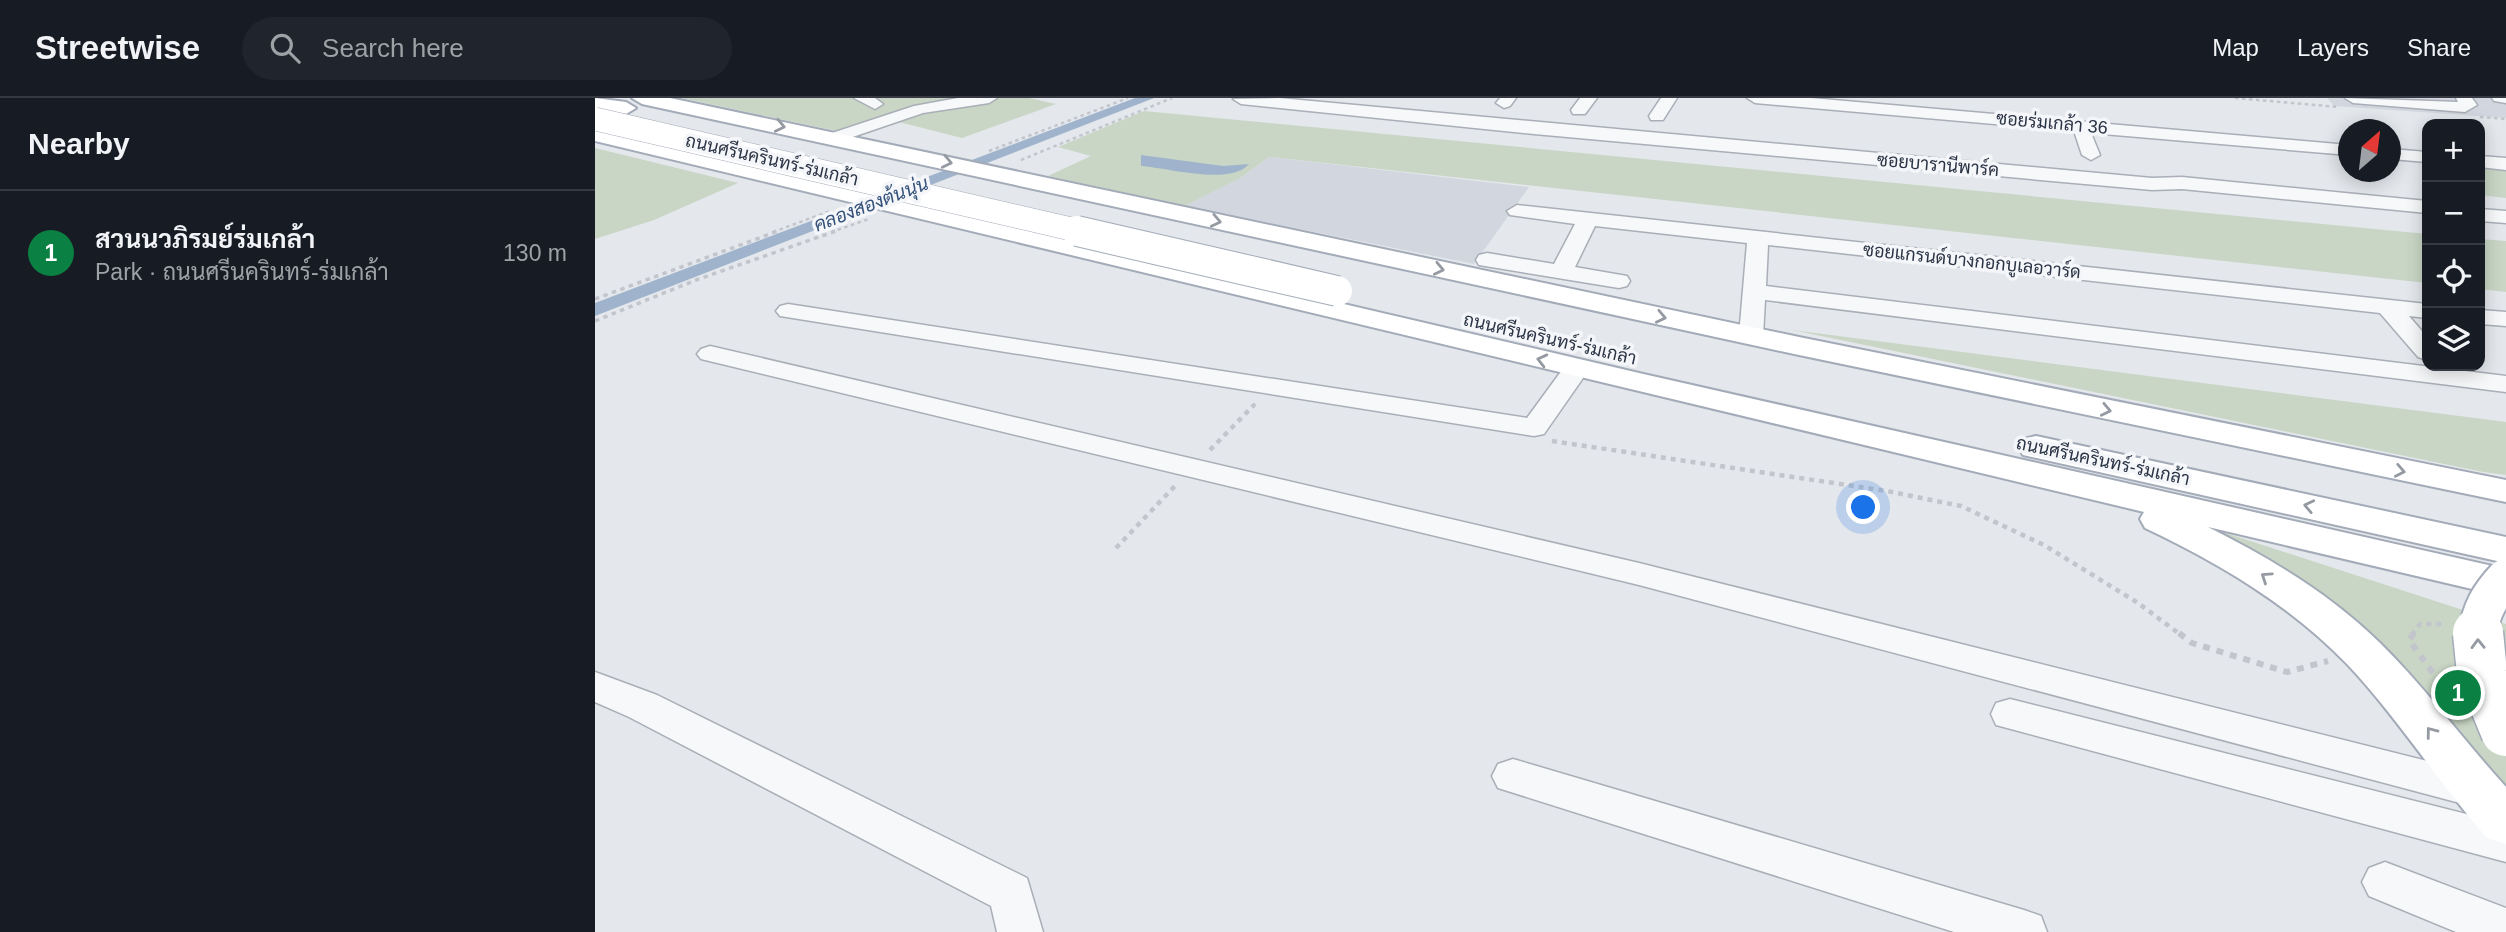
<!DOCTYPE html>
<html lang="en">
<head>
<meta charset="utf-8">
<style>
	:root { --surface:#171b24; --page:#20242c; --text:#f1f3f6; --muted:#9ea1a6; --line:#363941; --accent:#0b8043 }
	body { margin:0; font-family:Arial,Sarabun,sans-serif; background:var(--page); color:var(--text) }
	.controls { position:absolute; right:21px; top:21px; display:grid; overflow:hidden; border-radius:14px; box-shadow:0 4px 18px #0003 }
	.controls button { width:63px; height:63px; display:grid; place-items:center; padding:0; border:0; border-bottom:2px solid var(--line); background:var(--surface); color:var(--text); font:35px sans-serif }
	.compass { position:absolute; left:1743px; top:21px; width:63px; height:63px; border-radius:50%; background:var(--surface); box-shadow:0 4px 18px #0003; rotate:28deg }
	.you { position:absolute; left:1269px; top:410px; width:24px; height:24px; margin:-18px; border:5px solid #fff; border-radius:50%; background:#1a73e8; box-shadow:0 0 0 10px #1a73e833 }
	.badge { display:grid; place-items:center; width:46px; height:46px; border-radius:50%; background:var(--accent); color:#fff; font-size:23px; font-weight:700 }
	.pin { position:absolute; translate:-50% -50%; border:4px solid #fff; box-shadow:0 2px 7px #0006 }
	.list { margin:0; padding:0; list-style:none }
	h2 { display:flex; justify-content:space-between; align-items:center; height:91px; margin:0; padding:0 28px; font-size:30px }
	h2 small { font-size:23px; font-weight:400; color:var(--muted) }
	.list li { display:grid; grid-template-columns:46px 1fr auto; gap:21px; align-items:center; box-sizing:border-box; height:126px; padding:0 28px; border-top:2px solid var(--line) }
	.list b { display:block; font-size:26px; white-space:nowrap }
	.list p { margin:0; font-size:23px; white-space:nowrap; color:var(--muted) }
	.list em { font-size:23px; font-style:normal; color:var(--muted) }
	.icon { flex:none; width:38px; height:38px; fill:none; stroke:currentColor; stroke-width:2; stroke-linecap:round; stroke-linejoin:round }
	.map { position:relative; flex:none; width:1911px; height:834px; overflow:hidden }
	header { display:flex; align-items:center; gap:42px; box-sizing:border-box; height:98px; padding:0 35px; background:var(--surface); border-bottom:2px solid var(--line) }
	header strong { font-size:33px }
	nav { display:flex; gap:38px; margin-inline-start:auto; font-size:24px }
	.search { width:490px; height:63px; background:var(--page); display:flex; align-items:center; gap:18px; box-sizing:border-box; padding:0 24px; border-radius:38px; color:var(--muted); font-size:26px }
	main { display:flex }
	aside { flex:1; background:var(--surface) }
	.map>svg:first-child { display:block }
	.built { fill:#d2d6de }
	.green { fill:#c9d6c5 }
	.water { fill:#9fb4cc }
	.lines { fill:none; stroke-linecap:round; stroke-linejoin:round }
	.canal { fill:#9fb4cc; fill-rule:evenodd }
	.minor-casing { stroke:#a9aeb7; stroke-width:3 }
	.major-casing { stroke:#a3abb8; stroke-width:4 }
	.path-far3 { stroke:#c2c5cb; stroke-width:2.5; stroke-dasharray:3.5 3.5; stroke-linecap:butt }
	.path-far2 { stroke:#c2c5cb; stroke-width:3.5; stroke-dasharray:4.5 4.5; stroke-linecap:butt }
	.path-far1 { stroke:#c2c5cb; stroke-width:4.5; stroke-dasharray:5 5; stroke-linecap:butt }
	.path { stroke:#c2c5cb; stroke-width:6; stroke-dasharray:7 7; stroke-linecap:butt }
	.minor { fill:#f7f8fa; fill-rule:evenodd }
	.major { fill:#fff; fill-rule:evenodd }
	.major-bridge-far3-casing { stroke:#a3abb8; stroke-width:24; stroke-linecap:butt }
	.major-bridge-far2-casing { stroke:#a3abb8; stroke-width:32; stroke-linecap:butt }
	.major-bridge-far1-casing { stroke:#a3abb8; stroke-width:42; stroke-linecap:butt }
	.major-bridge-casing { stroke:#a3abb8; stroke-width:53; stroke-linecap:butt }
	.major-bridge-far3 { stroke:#fff; stroke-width:23 }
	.major-bridge-far2 { stroke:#fff; stroke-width:30 }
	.major-bridge-far1 { stroke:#fff; stroke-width:38 }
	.major-bridge { stroke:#fff; stroke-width:50 }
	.oneway { stroke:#959aa2 }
	.labels { text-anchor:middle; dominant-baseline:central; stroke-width:7; stroke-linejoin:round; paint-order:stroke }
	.far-street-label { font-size:18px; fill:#2b3445; stroke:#f4f6f9 }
	.far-water-label { font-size:19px; font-style:italic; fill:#34527a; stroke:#f4f6f9 }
</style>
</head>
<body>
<header>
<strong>Streetwise</strong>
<div class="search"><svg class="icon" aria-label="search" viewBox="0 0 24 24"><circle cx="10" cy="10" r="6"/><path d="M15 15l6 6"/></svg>Search here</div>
<nav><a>Map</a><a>Layers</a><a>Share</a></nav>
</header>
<main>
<aside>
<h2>Nearby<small></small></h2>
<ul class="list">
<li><span class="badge">1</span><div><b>สวนนวภิรมย์ร่มเกล้า</b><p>Park · ถนนศรีนครินทร์-ร่มเกล้า</p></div><em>130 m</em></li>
</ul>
</aside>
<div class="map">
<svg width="1911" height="834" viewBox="0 0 1911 834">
	<rect width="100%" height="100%" fill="#e4e7ec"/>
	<path class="built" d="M1732,0h179v20l-172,-12z
		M674,59l260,30 -55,77 -289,-58 55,-28z"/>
	<path class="green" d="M86,0h348l27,6 -94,34 -67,-17 -39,14z
		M549,13l1283,123v49l-1158,-126 -29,21 -55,28 -137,-30 43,-20 -33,-9z
		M0,50l143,35 -84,37 -59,19z
		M1885,69l26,2v29l-26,-3z
		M1885,141l26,2v51l-26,-3z
		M1197,232l714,92v53l-23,-3z
		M1606,427l305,99v177z"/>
	<path class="water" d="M546,57l82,11 26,-2c-19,22 -80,4 -108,2z"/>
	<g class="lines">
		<path class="canal" d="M540,0h19l-559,218v-13z"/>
		<defs>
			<path id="minor" d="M259,0h21l8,6 -8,5z
				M363,0h39l-8,5 -66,10 -88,30 -9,-5 3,-4 85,-28z
				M684,0l873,80 30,-1 245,24v12l-245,-24 -30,1 -618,-56 -293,-30 -8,-5z
				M905,0h16l-6,8 -6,2 -8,-5z
				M985,0h17l-12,16h-12l-2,-4z
				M1066,0h16l-14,22h-12l-2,-4z
				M1152,0h64l538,47v10l-258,-22 9,22 -9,5 -9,-5 -8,-24 -319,-28z
				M1750,0l113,4 -2,-4h16l5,7 -12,7 -112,-9z
				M1897,0h14v5l-12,-2z
				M1796,51l36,3v10l-36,-3z
				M1885,58l26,2v12l-26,-3z
				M922,107l910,99v14l-18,-2 18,21v23l-9,-3 -38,-44 -612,-68 -2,41 740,90v16l-741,-92 -2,36 -3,5h-18l-3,-5 8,-93 -152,-17 -20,41 52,9 3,5 -3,5 -8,2 -140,-23 -3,-5 3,-5 8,-2 67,11 21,-40 -65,-9 -3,-4z
				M1885,111l26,2v12l-26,-2z
				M193,206l739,114 41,-56h18l4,6 -46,66 -10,2 -754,-120 -4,-5 4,-5z
				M1885,212l26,2v14l-26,-2z
				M115,248l929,217 836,210 15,5 6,12 -6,12 -15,5 -836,-222 -938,-226 -4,-5 4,-5z
				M0,574l62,23 370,183 16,54h-46l-6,-26 -362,-189 -34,-15z
				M1415,601l496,125v38l-510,-137 -5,-11 5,-11z
				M918,661l511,151 17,6 6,16h-93l-456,-144 -6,-12 6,-12z
				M1790,764l121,46v24h-50l-87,-36 -7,-14 7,-14z"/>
			<path id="major" d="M0,0l31,4 10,6 -10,6 -31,-6z
				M37,0h38l1129,239 707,143v22l-707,-147 -1157,-251z
				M0,31l1044,244 867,196v28l-298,-70c62,31 122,67 172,116 45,44 83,97 126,144v57l-19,-6c-49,-56 -89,-120 -140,-174 -57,-59 -128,-101 -202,-136l-5,-9 4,-7 -1549,-371z
				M1441,338l470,101v26l-483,-108 -5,-8 5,-8z"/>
		</defs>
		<use href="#minor" class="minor-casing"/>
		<use href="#major" class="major-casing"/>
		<path class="path-far3" d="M1640,0l103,9
			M1885,19l26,2
			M394,53l139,-53
			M426,62l151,-62
			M178,134l57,-21
			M236,134l38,-13"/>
		<path class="path-far2" d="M0,201l183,-68
			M0,223l101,-41 140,-49
			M657,309l4,-4"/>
		<path class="path-far1" d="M957,343l335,50 74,15 83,39 94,58 43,32
			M615,352l44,-45
			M521,450l59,-62
			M1817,537l8,-11h23"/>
		<path class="path" d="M1584,535l13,10 95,29 41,-11
			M1819,535l-5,7 24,33 14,10"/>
		<use href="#minor" class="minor"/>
		<use href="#major" class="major"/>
		<defs>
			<path id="major-bridge-far3" d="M0,21l489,113"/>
			<path id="major-bridge-far2" d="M482,133l260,60"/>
			<path id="major-bridge-far1" d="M1883,537c2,-24 12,-40 28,-57"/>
			<path id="major-bridge" d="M1883,535l4,40 24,58"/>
		</defs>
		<use href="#major-bridge-far3" class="major-bridge-far3-casing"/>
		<use href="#major-bridge-far2" class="major-bridge-far2-casing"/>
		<use href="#major-bridge-far1" class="major-bridge-far1-casing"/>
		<use href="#major-bridge" class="major-bridge-casing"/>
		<use href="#major-bridge-far3" class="major-bridge-far3"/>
		<use href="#major-bridge-far2" class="major-bridge-far2"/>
		<use href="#major-bridge-far1" class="major-bridge-far1"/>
		<use href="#major-bridge" class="major-bridge"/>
	</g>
	<defs><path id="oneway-chevron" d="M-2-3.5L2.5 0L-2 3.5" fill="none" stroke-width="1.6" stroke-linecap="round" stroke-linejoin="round" transform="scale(1.75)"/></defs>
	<g class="oneway">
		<use href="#oneway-chevron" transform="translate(185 28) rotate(12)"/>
		<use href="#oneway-chevron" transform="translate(352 64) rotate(12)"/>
		<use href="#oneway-chevron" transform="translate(621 123) rotate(12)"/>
		<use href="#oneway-chevron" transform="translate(844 171) rotate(12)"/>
		<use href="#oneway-chevron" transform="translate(1066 219) rotate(12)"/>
		<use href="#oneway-chevron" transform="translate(947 262) rotate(-166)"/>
		<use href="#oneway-chevron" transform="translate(1511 312) rotate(12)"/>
		<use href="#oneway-chevron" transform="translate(1805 373) rotate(11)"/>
		<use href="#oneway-chevron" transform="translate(1714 408) rotate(-168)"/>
		<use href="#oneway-chevron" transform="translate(1671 479) rotate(-146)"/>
		<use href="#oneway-chevron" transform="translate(1883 546) rotate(-91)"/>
		<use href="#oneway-chevron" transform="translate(1836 634) rotate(-127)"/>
	</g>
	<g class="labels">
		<g class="far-street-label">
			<text transform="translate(1457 25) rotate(5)">ซอยร่มเกล้า 36</text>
			<text transform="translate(177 62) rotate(13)">ถนนศรีนครินทร์-ร่มเกล้า</text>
			<text transform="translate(1343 67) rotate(5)">ซอยบารานีพาร์ค</text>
			<text transform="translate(1377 163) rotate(6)">ซอยแกรนด์บางกอกบูเลอวาร์ด</text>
			<text transform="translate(955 241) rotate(13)">ถนนศรีนครินทร์-ร่มเกล้า</text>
			<text transform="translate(1508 363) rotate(12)">ถนนศรีนครินทร์-ร่มเกล้า</text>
		</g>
		<g class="far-water-label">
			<text transform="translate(276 106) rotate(-21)">คลองสองต้นนุ่น</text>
		</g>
	</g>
</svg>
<div class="controls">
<button>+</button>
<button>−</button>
<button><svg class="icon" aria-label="locate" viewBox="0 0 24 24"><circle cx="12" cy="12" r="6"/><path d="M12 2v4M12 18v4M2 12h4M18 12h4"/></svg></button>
<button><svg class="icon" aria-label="layers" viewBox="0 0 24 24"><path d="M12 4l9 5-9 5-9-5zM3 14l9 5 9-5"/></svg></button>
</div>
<svg class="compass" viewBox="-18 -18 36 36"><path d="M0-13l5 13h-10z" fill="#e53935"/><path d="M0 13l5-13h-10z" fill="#9ea1a6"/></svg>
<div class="you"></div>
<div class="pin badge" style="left:1863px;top:595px">1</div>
</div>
</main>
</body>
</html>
